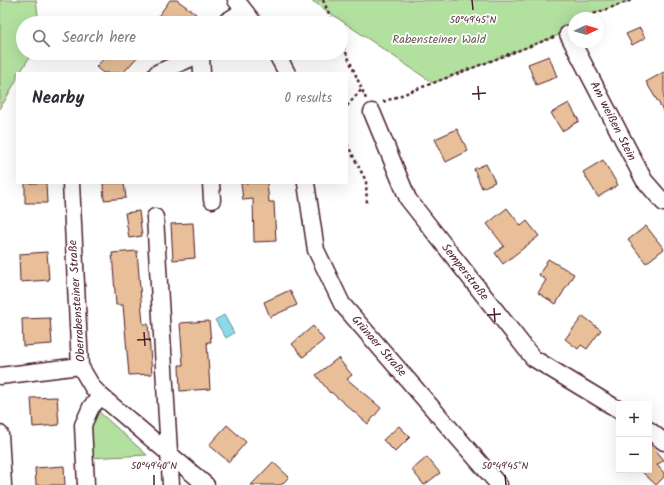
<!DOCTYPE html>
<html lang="en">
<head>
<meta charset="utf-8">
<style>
	:root { --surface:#fff; --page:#f7f7f7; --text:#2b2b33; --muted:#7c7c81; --line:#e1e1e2 }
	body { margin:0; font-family:Kalam,sans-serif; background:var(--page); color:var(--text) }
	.controls { position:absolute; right:12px; bottom:12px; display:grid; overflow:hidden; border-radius:0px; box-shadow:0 4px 16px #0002 }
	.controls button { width:36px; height:36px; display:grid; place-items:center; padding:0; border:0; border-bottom:1px solid var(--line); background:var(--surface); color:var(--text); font:20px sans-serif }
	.compass { position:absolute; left:568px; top:12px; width:36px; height:36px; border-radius:50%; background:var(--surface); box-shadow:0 4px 16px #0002; rotate:86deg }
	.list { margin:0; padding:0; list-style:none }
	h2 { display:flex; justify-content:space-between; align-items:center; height:52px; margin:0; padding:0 16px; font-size:17px }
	h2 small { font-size:13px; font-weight:400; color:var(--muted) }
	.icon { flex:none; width:22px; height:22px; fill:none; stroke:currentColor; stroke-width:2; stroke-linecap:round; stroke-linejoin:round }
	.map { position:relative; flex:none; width:664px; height:485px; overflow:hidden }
	.search { position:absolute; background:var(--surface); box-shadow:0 4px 16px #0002; left:16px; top:16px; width:332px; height:44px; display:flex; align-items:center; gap:10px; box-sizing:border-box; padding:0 14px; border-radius:22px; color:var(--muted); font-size:15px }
	.panel { position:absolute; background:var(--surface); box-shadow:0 4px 16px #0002; left:16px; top:72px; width:332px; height:112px; border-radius:0px }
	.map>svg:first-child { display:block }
	.green { fill:#b2e09f; stroke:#7e8065 }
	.water { fill:#8bdae7; stroke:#718f9c }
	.building { fill:#e8bf98; stroke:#4a1f2b }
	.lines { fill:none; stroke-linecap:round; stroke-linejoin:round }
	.minor-casing { stroke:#4a1f2b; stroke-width:19 }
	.path { stroke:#4a1f2b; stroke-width:2.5; stroke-dasharray:3 3; stroke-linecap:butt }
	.minor { stroke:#fff; stroke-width:16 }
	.ticks { fill:none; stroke:#4a1f2b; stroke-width:1.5 }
	.labels { text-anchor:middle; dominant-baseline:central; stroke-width:3.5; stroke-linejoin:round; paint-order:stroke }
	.park-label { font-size:12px; fill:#69594e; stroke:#fff }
	.street-label { font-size:12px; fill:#4a1f2b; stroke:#fff }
	.ticks-label { font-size:10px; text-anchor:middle; fill:#4a1f2b; stroke:#fff; stroke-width:3.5; stroke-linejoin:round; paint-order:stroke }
</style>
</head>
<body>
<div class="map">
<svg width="664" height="485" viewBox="0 0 664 485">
	<rect width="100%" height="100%" fill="#fff"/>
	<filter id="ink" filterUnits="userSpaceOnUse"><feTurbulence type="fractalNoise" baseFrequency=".025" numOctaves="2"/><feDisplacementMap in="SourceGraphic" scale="8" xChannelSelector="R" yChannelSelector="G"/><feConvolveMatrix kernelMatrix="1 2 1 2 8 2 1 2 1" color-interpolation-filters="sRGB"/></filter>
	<g filter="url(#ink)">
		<path class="green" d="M0,0h36l3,23h-16v30h9l-12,20h-3v6l-17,30z
			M311,0h321l-39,14 -3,4h-16v12l-6,4 -9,1 -126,48z
			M97,410l50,45 -58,3 -1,-31z"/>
		<path class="water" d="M224,315l10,18 -8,5 -11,-18z"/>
		<path class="building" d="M170,0h7l19,14 -6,9h-25l-8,-5z
			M640,28l5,10 -13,7 -6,-11z
			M109,53h32l-18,20h-20l-7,-6z
			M549,56l8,21 -21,8 -8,-21z
			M664,72v40l-18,-30z
			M569,103l10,18 -17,10 -11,-18z
			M457,129l11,22 -22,11 -11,-23z
			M603,160l15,25 -20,12 -15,-25z
			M486,164l9,18 -13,6 -8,-19z
			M25,183h21l1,20h-22z
			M103,183h21l2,15 -22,2z
			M241,183h26l2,19h5l2,39 -22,1 -1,-43 -10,1z
			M507,208l14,18 6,-5 12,15 -36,28 -8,-11 9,-7 -17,-22z
			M139,211l3,25 -13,2 -4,-25z
			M193,223l2,35 -22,2 -2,-36z
			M646,226l18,23 -18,14 -18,-23z
			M137,251l6,73h5l4,50 -23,1 -6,-70h-7l-4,-52z
			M47,252l2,28 -29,2 -1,-28z
			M548,259l26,15 -18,30 -18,-11 8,-13 -7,-5z
			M290,290l7,15 -27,12 -6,-15z
			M583,316l18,14 -14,19 -6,-4 -3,4 -13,-10z
			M50,318l2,26 -29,2 -1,-27z
			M209,321l2,21h-4l3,47 -30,2 -1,-26h4l-3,-42z
			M313,326l11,14 -21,17 -11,-13z
			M338,358l14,17 -5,4 34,29 -13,16 -37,-32 -1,1 -14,-18z
			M57,397l2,28 -26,2 -2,-29z
			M227,425l19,17 -17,20 -20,-17z
			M399,426l11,11 -15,15 -12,-12z
			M649,442l15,18 -7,5 7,8v4l-8,8 -15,-14 8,-1z
			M427,457l13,16 -16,12 -12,-15z
			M273,462l16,15 -8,8h-30z
			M64,466l1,19h-29l-1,-17z"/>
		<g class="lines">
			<defs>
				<path id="minor" d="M236,0l18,23
					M224,23l19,-12
					M568,34l76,146 20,23
					M276,53l11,20
					M201,55l1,18
					M157,73l46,-20
					M372,112l36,87 125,159 86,52
					M71,183l9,183 13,22 8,8 105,89
					M211,183l1,17
					M306,183l10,67 26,54 157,181
					M155,217l16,268
					M0,376l80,-10
					M649,430l15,12
					M0,434l3,51
					M86,485l-3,-60 8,-18 10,-11"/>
			</defs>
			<use href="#minor" class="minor-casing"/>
			<path class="path" d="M323,0l10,23
				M590,18l3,-4 39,-14
				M341,41l25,58
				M383,102l171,-65
				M347,106l15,-17
				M347,144l19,37 1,24"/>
			<use href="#minor" class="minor"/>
		</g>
	</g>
	<path class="ticks" d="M472,0l1,10M478,86l1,14M472,94l14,-1M494,308l1,14M487,315l14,-1M144,332l1,14M137,340l14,-1M154,475v10M505,475l1,10"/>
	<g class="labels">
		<g class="park-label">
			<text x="439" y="39">Rabensteiner Wald</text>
		</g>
		<g class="street-label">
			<text transform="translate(613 121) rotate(63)">Am weißen Stein</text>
			<text transform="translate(465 272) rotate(52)">Semperstraße</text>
			<text transform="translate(77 301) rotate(-94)">Oberrabensteiner Straße</text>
			<text transform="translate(379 346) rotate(49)">Grünaer Straße</text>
		</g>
	</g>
	<g class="ticks-label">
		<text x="473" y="23">50°49'45"N</text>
		<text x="154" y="469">50°49'40"N</text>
		<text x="505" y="469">50°49'45"N</text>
	</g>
</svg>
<div class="controls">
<button>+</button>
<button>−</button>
</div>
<svg class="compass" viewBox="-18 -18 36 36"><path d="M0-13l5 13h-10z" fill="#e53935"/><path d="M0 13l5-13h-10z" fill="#7c7c81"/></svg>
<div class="search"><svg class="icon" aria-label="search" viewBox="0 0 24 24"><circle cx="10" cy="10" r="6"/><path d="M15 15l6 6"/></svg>Search here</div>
<section class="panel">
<h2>Nearby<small>0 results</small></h2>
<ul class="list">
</ul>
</section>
</div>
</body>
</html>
